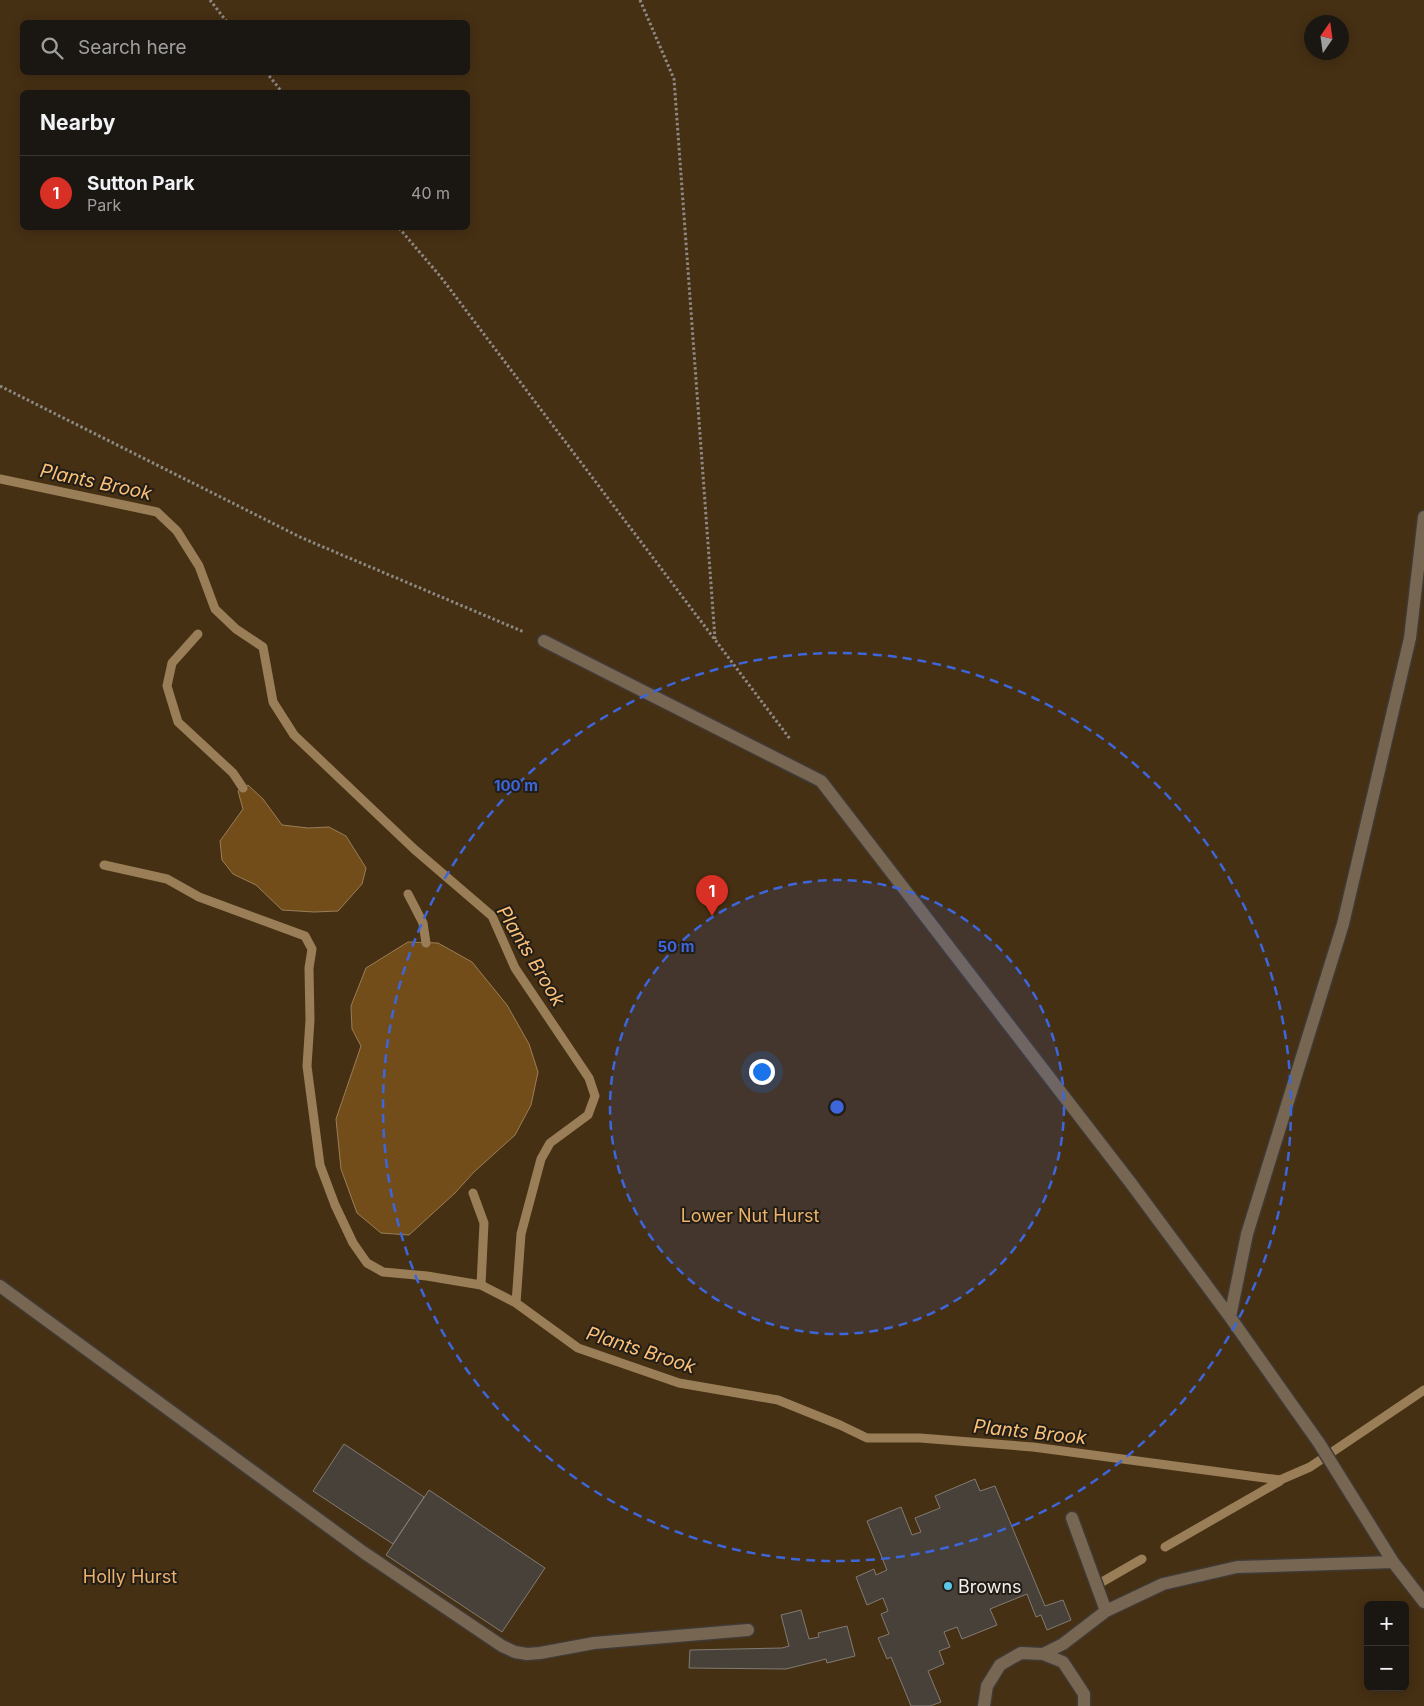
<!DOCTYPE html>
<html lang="en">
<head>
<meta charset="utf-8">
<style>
	:root { --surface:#1a1611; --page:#27231f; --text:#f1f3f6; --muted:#9f9f9f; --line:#383531; --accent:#d93025 }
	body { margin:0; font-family:Inter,sans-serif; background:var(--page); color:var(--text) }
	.controls { position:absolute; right:15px; bottom:15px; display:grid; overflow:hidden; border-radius:8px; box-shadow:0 2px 12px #0003 }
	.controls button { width:45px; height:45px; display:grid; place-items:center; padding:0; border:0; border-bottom:1px solid var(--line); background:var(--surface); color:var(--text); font:25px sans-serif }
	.compass { position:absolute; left:1304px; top:15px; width:45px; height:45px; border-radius:50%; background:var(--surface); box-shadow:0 2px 12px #0003; rotate:13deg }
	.you { position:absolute; left:761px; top:1071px; width:18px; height:18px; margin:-12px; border:4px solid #fff; border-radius:50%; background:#1a73e8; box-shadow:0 0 0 8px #1a73e833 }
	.badge { display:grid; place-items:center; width:32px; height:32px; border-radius:50%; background:var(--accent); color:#fff; font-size:16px; font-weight:700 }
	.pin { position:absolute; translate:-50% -41px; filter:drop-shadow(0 1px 2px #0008) }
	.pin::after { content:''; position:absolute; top:26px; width:18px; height:15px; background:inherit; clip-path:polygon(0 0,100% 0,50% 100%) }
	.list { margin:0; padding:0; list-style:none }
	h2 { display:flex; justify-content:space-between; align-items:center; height:65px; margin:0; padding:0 20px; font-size:21px }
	h2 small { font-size:16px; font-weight:400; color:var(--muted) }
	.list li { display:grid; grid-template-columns:32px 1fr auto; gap:15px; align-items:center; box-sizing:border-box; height:75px; padding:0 20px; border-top:1px solid var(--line) }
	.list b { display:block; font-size:19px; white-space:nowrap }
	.list p { margin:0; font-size:16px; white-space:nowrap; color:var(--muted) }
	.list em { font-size:16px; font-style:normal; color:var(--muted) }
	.icon { flex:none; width:28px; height:28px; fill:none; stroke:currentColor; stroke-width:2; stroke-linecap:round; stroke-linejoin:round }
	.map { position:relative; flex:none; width:1424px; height:1706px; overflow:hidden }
	.search { position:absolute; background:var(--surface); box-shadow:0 2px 12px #0003; left:20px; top:20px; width:450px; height:55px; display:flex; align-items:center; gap:12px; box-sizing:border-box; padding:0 18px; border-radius:8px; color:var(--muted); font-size:19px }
	.panel { position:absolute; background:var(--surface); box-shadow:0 2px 12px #0003; left:20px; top:90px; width:450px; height:140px; border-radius:8px }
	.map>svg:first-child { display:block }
	.green { fill:#463014; fill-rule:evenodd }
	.water { fill:#734d19; stroke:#997e58 }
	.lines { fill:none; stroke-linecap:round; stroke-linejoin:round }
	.stream { stroke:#997e58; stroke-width:9 }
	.building { fill:#47413a; stroke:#817b73 }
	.service-casing { stroke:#3f3a35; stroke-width:15 }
	.path { stroke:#8e8984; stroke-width:3; stroke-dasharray:2.5 2.5; stroke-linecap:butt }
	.service { stroke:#776652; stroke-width:12 }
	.ring { fill:none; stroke:#3d66db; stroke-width:2.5; stroke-dasharray:9 6 }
	.poi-dot { fill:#5cc7e8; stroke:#221d17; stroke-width:2 }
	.labels { text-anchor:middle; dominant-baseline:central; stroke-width:4; stroke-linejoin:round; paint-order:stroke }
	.park-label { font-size:18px; fill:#edb269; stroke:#221d17 }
	.poi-label { font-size:18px; fill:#f3efeb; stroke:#221d17; text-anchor:start }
	.water-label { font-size:19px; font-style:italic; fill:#fbc077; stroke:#221d17 }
	.centre { fill:#3d66db; stroke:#221d17; stroke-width:2.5 }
	.ring-label { font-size:15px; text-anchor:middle; font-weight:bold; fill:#3d66db; stroke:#221d17; stroke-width:4; stroke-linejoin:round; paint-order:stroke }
</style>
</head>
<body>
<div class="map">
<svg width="1424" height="1706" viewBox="0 0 1424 1706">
	<rect width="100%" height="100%" fill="#221d17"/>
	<path class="green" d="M0,0h1424v1706h-1424zM22,22h446v50h-446zM1312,22h30v30h-30zM22,92h446v136h-446zM1368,1605h37v82h-37z"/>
	<path class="water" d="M248,785l15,14 19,26 26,3 21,-1 17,9 20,32 -4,16 -24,27 -24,1 -32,-2 -26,-25 -23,-11 -11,-14 -2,-19 23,-32 -5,-18z
		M408,942l30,1 34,19 35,43 22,39 9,28 -7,33 -16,30 -41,37 -19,21 -46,42 -28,-2 -24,-20 -16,-44 -5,-50 25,-73 -9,-17 -1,-23 15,-38z"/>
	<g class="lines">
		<path class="stream" d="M0,479l157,33 20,19 22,35 16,43 21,20 27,18 10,55 21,33 120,114 78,67 23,52 74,110 6,18 -7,19 -38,28 -9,16 -20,75 -5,69 62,45 101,35 99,17 62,25 27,13h53l113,9 247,33 30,-13 114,-77
			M198,634l-26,29 -5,23 11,36 55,51 10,15
			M104,865l63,14 32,18 106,39 7,13 -3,19 1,52 -3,46 13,99 15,40 18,38 14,20 16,9 44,4 54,9 35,18
			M408,894l15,29 3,20
			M473,1193l11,30 -3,62
			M1165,1547l115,-66
			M1102,1582l40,-23"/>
	</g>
	<path class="building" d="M344,1444l80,53 -31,47 -80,-53z
		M975,1479l5,12 15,-5 50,120 18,-6 8,20 -24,10 -6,-15 -5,2 -9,-23 -37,15 7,16 -35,14 -5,-12 -13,5 6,15 -11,4 5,13 -16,7 13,31 -11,4h-19l-20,-49 -4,2 -9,-21 11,-4 -8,-20 7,-3 -5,-13 -16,7 -11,-28 18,-8 2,6 11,-5 -20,-49 34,-14 11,28 9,-3 -6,-14 25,-10 -5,-12z
		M429,1490l116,78 -43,64 -116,-77z
		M801,1610l8,29 10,-2 -1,-4 29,-7 8,30 -28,7 -1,-4 -40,10 -97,-1 1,-18 92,-2 7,-2 -8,-31z"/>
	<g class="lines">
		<defs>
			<path id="service" d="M544,641l277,140 309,401 100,135 89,126 74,119 31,40
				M0,1286l363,266 139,94 13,6 12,2 13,-1 54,-10 154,-13
				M1230,1317l17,-83 96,-310 67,-286 14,-121
				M1072,1518l34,93
				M1043,1654l20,-10 43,-33 57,-27 74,-17 156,-5
				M984,1706l3,-20 13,-21 21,-12 22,1 20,8 21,32v12"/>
		</defs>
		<use href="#service" class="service-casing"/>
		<path class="path" d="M210,0l17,22
			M640,0l34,79 41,560
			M266,72l16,20
			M399,228l41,48 350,463
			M0,386l302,152 222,94"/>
		<use href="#service" class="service"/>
	</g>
	<circle cx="837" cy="1107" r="227" fill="#3d66db" fill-opacity=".12"/>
	<g class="ring">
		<circle cx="837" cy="1107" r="227"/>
		<circle cx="837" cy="1107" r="454"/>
	</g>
	<circle class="poi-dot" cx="948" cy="1586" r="5"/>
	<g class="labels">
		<g class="park-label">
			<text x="750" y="1215">Lower Nut Hurst</text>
			<text x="130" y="1576">Holly Hurst</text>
		</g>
		<g class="poi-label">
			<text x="958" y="1586">Browns</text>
		</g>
		<g class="water-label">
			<text transform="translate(96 482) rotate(12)">Plants Brook</text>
			<text transform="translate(531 956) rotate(59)">Plants Brook</text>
			<text transform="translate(641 1350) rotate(18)">Plants Brook</text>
			<text transform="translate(1030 1432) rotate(6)">Plants Brook</text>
		</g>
	</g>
	<circle cx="837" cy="1107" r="8" class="centre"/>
	<g class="ring-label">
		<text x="516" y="791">100 m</text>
		<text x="676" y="952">50 m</text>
	</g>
</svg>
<div class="controls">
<button>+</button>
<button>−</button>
</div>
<svg class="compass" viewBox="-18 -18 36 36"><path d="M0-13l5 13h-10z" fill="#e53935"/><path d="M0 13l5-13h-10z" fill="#9f9f9f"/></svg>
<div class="you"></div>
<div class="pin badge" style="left:712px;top:916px">1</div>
<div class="search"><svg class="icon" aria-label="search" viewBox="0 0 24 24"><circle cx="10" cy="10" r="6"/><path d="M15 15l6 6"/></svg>Search here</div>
<section class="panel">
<h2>Nearby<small></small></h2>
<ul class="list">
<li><span class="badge">1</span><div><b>Sutton Park</b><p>Park</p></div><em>40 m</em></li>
</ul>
</section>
</div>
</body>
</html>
